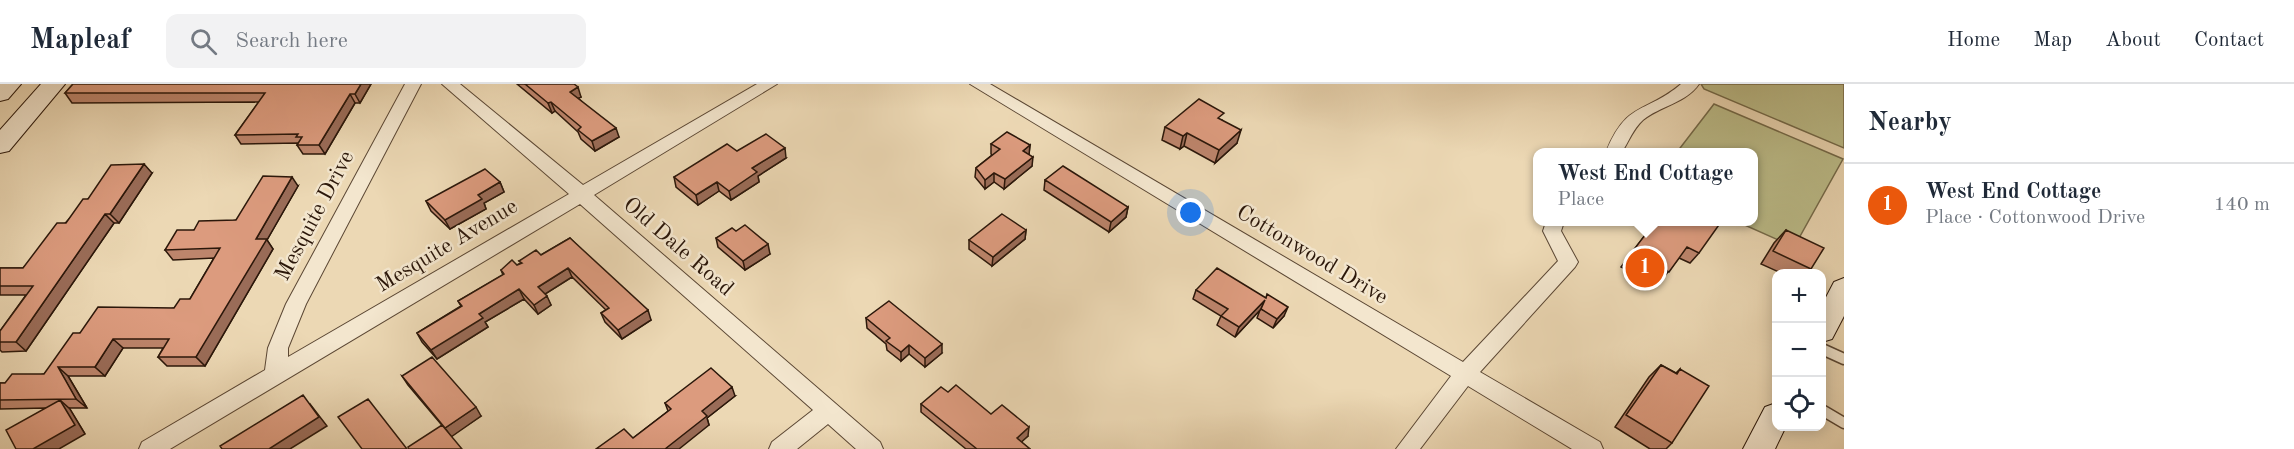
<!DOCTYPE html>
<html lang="en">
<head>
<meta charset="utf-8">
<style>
	:root { --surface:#fff; --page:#f2f2f3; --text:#1f2937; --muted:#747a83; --line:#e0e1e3; --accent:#ea580c }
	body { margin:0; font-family:"Old Standard TT",serif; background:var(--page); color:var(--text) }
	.controls { position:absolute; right:18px; bottom:18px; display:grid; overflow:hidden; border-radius:12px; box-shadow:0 3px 15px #0003 }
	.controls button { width:54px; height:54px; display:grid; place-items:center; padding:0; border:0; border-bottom:2px solid var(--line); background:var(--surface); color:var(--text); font:30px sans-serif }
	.you { position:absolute; left:1191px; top:129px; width:21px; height:21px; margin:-15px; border:4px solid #fff; border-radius:50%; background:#1a73e8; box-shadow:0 0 0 9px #1a73e833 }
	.badge { display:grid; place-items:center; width:39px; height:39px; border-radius:50%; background:var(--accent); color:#fff; font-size:20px; font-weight:700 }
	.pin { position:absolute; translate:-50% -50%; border:3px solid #fff; box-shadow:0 2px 6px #0006 }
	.popup { position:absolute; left:1533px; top:64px; width:225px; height:78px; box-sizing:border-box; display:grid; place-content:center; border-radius:12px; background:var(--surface); filter:drop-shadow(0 2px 4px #0005); font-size:20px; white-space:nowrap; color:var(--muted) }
	.popup b { font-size:22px; color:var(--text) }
	.popup::after { content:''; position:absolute; left:50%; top:100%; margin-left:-12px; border:12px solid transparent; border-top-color:var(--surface) }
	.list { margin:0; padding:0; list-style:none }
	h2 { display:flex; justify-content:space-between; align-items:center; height:78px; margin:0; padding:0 24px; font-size:26px }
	h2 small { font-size:20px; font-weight:400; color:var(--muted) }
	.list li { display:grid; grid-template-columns:39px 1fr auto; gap:18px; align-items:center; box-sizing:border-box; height:84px; padding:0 24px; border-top:2px solid var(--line) }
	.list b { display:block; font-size:22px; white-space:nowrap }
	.list p { margin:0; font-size:20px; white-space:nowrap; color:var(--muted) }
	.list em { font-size:20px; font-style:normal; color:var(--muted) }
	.icon { flex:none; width:33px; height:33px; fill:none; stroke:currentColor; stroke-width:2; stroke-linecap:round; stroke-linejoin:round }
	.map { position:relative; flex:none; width:1844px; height:365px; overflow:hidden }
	header { display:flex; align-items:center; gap:36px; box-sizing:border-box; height:84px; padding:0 30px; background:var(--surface); border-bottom:2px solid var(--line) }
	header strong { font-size:28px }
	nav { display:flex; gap:33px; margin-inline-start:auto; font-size:21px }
	.search { width:420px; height:54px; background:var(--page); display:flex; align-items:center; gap:15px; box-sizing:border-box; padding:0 21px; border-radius:12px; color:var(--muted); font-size:22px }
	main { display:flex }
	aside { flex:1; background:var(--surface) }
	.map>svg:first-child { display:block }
	.green { fill:#bcbd8a; stroke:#746a4a; stroke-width:1.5 }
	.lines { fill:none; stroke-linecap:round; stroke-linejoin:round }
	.lane-casing { stroke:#5b4734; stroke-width:13 }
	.street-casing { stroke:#5b4734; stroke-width:2 }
	.secondary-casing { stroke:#2b170a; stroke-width:2 }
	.lane { stroke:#f3e6ce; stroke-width:10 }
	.street { fill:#f3e6ce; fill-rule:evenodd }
	.secondary { fill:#f3e6ce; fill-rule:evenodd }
	.wall { fill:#bd856c; stroke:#2b170a; stroke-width:1.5 }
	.shaded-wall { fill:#9a6c58; stroke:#2b170a; stroke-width:1.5 }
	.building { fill:#dc9b7e; stroke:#2b170a; stroke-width:1.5 }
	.labels { text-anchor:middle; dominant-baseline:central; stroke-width:5; stroke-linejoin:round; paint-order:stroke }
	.street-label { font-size:22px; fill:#2b170a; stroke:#f3e6ce }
</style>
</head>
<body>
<header>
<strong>Mapleaf</strong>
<div class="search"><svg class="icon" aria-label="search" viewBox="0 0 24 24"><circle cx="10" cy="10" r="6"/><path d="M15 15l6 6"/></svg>Search here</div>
<nav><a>Home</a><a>Map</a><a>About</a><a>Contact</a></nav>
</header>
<main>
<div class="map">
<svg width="1844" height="365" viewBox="0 0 1844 365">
	<rect width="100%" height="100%" fill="#ecd8b4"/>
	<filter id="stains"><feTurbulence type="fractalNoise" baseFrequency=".00333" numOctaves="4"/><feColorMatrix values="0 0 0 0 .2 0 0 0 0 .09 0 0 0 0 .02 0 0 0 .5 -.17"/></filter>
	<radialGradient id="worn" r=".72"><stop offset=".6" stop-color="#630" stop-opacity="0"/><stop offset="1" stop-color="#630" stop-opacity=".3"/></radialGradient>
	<path class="green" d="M1701,0h143v64l-140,-59z
		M1714,20l129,55 -49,88 -56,-25h15v-70h-76z"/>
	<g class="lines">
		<defs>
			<path id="lane" d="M1822,265l22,10
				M1822,326l22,13"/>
			<path id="street" d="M405,0h16l-115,220 -18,44v9l281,-163 -127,-110h18l123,101 174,-101h20l-183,111 286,247 3,7h-27l-28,-25 -31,25h-28l3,-7 41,-32 -233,-206 -410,245h-31l3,-7 123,-72 3,-22 18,-44z
				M970,0h20l473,278 95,-101 -15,-30 3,-9h18l-3,9 17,31 -3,5 -95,105 120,70 3,7h-31l-104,-63 -48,63h-24l55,-73z
				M1681,0h18c-13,19 -39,22 -56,36 -10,9 -14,21 -21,32h-16c21,-52 40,-38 75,-68z"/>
			<path id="secondary" d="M0,0h21l-13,15 -8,2z
				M41,0h24l-56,67 -9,2v-23z
				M1844,194v38l-12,23 -10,3v-37l12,-23z
				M1776,319v23h10l-11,23h-32l22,-42z"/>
		</defs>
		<use href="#lane" class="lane-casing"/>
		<use href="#street" class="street-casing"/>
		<use href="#secondary" class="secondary-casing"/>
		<use href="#lane" class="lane"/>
		<use href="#street" class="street"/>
		<use href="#secondary" class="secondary"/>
	</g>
	<path class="wall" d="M73,0h298l-11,19h-5l-30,51h-22l-6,-9 2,-2 -58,1 -6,-9 24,-33 -187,1 -7,-10z
		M517,0h57l7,13 -3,1 41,39 -24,14 -14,-12 -3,-7 -23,-21 -3,2z
		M1222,36l15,23 -22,20 -31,-17 -4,3 -18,-9 3,-13z
		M991,60l39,1 -1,9 3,12 -28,23 -10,-7 -9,7 -10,-12 1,-9 16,-13 -1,-1z
		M737,67l49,7 -28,18 1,6 -28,18 -12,-9 -21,14 -22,-18 -2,-10z
		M152,89l-33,50h-5l-88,128 -24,1 -2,-2v-19l26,-36h-26v-27h23l65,-69z
		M1045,96l83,27 -2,10 -17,15 -65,-42z
		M500,98l4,10 -20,11 2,6 -36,20 -19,-18 -5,-10z
		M298,102l-31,54 6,9 -68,117h-38l-9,-9 5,-9h-40l-18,28h-37l19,32h-18l16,26 -39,-26 -46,1v-26h5l39,-9 36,-41 94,-25 16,-9 24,-41 -41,2 -8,-10 29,-20 42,-10z
		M1655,138l44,31 -9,10 -11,-5 -19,24 -7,-4 -3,3 -29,-14z
		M1026,146l-1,9 -33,27 -23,-17v-9z
		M1786,146l25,39 -4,4h-26l-20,-9 13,-21z
		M736,147l34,23 -25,16 -27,-23 -2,-9z
		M570,154l81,82 -29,19 -17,-17 -4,-9 5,-3 -34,-33 -27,17 6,11 -13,9 -14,-15 -39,23 3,5 -51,32 -15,-17 -5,-9 44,-27 -3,-5 45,-26 -2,-5 16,-5 4,-2 -2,-2 22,-6z
		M1196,206l88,26 -11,12 -16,-10 3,-8 -25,27 -18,-12 4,-9 -28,-17z
		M866,234l76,35 -17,14 -16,-13 -8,7 -14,-11 -1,-6 -19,-16z
		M1661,281l15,8 4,-4 -8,74 -6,6h-16l-35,-22 34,-50z
		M402,292l79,40 -30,20 -43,-51z
		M735,312l-28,22 2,7 -113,24 37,-11 35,-27 -3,-8z
		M921,320l70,10 37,22 -7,6 9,7h-64l-45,-37z"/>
	<path class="shaded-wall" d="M361,0h10l-11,19 -5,-9z
		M578,3l3,10 -8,4 -3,-9z
		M350,10l5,9 -30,51 -6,-9z
		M551,18l4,9 -3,2 -4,-10z
		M616,44l3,9 -24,14 -3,-10z
		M1241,46l-4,13 -22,20 4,-13z
		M1187,49l-3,13 -4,3 3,-13z
		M1030,61l-1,10 -6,-4z
		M785,64l1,10 -28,18 1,6 -28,18 -2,-9 23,-23z
		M1033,73l-1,9 -28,23 1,-10z
		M144,80l8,9 -33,50 -9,-9z
		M994,89v9l-9,7v-9z
		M292,93l6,9 -31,54 6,9 -68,117 -9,-9 60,-118z
		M500,98l4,10 -20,11 2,6 -36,20 -5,-9 33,-25z
		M717,98l2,9 -21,14 -2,-10z
		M1128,123l-2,10 -17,15 2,-10z
		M105,130l9,9 -88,128 -10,-9z
		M1026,146l-1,9 -33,27 1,-9z
		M768,160l2,10 -25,16 -2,-9z
		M568,184l4,9 -30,19 -4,-9z
		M519,205l5,10 -39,23 3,5 -51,32 -6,-9 48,-36z
		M547,212l4,9 -13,9 -4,-9z
		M1265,216l-4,9 -26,28 4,-10z
		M1288,223l-4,9 -11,12 4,-9z
		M648,226l3,10 -29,19 -4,-9z
		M113,255l10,9 -18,28 -10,-9z
		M942,260v9l-17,14v-9z
		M909,261v9l-8,7v-9z
		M58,283l10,9 19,32 -11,-9z
		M732,303l3,9 -28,22 2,7 -30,24h-14l37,-38z
		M60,316l10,9 15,25 -26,15h-26z
		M310,320l17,22 -37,23h-21z
		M476,323l5,9 -30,21 -6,-9z
		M1029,343l-1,9 -12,11 1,-9z"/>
	<path class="building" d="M73,0h288l-6,10h-5l-31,51h-22l5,-8h-6l2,-3 -63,1 30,-42h-200z
		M525,0h49l4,3 -8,5 46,36 -24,13 -14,-11 3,-3 -30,-25 -3,1z
		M1199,15l25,14 -6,5 23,12 -22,20 -32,-17 -4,3 -18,-9z
		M1007,48l23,13 -7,6 10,6 -28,22 -11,-6 -9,7 -9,-12 24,-19 -9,-5z
		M766,50l19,14 -33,20 5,4 -28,19 -12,-9 -21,13 -22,-18 53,-33 10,7z
		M144,80l-34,50h-5l-89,128h-16v-11l33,-45h-33v-18h23l34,-45h9l17,-24h5l23,-34z
		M1063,82l65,41 -17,15 -66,-42z
		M485,85l15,13 -22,13 4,4 -37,21 -19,-19z
		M263,92l29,1 -36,62h11l-71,118h-38l11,-18h-56l-18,28h-37l18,32 -76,1v-17h5l7,-9h32l29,-41h7l18,-26 76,1 6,-9h10l30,-51 -55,2 12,-20h17l5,-9 37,-1z
		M1002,130l24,16 -33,27 -24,-17z
		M1655,138h66l-22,31 -12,-6 -18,25 -8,-4 -2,3 -30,-15z
		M745,141l23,19 -25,17 -27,-23 16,-10 4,3z
		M1786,146l38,18 -13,21 -38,-18z
		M570,154l78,72 -30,20 -17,-17 8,-5 -41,-40 -30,19 9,9 -13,9 -15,-16 -40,25 4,4 -52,32 -14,-17 45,-27 -4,-5 46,-27 -3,-4 11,-10 5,5 5,-2 -3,-2 17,-11 5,5z
		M1217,184l49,30 1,-4 21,13 -11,12 -16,-10 4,-9 -26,27 -18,-11 7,-7 -32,-19z
		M889,217l53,43 -17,14 -16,-13 -8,7 -15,-11 4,-3 -24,-20z
		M432,273l44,50 -31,21 -43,-52z
		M1661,281l16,9 3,-5 29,17 -37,57 -46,-28z
		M711,284l21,19 -30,24 5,5 -42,33h-69l28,-20 9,9 38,-29 -6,-6z
		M956,301l35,29 11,-9 27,22 -12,11 13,11h-53l-56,-45 20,-17 7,5z
		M303,311l16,22 -50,32h-47l-2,-3z
		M368,315l39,50h-45l-24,-32z
		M60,316l15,25 -42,24h-17l-10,-19z
		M442,341l20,24h-53l-1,-2z"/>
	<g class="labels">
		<g class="street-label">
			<text transform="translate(315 132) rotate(-62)">Mesquite Drive</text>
			<text transform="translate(447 162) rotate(-31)">Mesquite Avenue</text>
			<text transform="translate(678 163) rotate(41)">Old Dale Road</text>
			<text transform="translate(1312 171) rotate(31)">Cottonwood Drive</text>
		</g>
	</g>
	<rect width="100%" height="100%" filter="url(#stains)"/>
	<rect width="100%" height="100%" fill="url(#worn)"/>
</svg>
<div class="controls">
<button>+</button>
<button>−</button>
<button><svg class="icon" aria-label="locate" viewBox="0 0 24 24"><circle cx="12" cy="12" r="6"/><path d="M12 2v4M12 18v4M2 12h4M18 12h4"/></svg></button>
</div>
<div class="you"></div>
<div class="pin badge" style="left:1645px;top:184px">1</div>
<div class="popup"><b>West End Cottage</b>Place</div>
</div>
<aside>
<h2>Nearby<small></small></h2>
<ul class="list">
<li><span class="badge">1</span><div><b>West End Cottage</b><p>Place · Cottonwood Drive</p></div><em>140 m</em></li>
</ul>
</aside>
</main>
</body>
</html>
